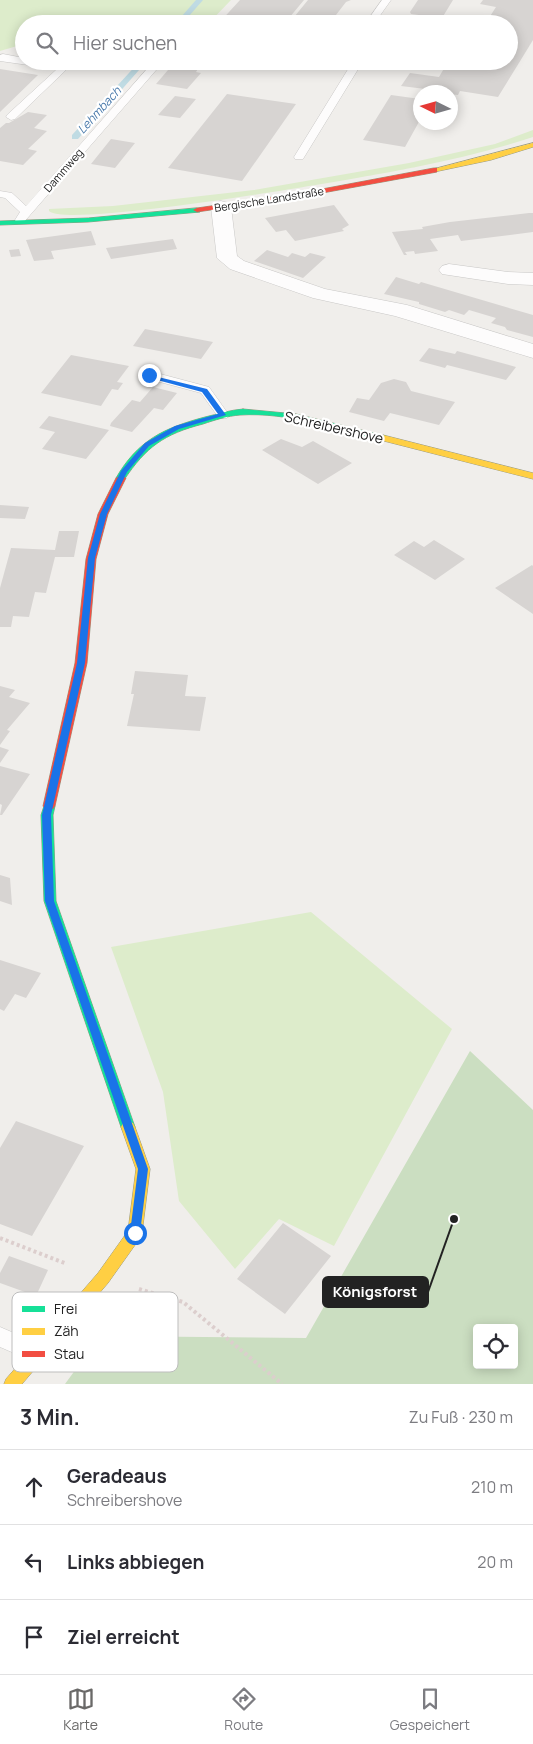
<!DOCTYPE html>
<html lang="de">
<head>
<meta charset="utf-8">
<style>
	:root { --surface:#fff; --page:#f7f7f7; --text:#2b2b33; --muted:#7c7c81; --line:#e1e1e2; --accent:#6a6968 }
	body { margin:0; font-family:Manrope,sans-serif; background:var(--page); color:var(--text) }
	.controls { position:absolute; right:15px; bottom:15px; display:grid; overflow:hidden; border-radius:5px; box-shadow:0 2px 12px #0003 }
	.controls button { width:45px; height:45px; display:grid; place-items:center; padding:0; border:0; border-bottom:1px solid var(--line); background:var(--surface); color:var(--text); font:25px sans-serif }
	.compass { position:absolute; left:413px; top:85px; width:45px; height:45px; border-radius:50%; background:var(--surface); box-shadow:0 2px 12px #0003; rotate:275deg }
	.stop { position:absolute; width:15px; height:15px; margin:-11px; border:4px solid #1a73e8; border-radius:50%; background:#fff }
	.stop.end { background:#1a73e8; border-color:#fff; box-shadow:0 1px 5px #0008 }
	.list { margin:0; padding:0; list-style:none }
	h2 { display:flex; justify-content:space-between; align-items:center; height:65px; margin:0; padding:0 20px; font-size:21px }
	h2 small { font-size:16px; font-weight:400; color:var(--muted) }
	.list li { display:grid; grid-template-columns:32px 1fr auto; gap:15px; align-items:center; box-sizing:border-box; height:75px; padding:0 20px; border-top:1px solid var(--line) }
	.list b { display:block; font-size:19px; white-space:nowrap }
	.list p { margin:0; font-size:16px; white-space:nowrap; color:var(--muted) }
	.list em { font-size:16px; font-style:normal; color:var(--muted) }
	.icon { flex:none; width:28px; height:28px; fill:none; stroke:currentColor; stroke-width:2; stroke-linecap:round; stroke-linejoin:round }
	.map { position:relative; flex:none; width:533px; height:1384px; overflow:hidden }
	.search { position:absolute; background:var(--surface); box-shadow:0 2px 12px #0003; left:15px; right:15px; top:15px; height:55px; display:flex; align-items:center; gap:12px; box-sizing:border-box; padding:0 18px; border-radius:28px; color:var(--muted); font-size:19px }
	.sheet { height:290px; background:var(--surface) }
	nav { display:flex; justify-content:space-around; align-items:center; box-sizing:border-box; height:70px; border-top:1px solid var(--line); background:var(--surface); font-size:14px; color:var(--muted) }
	nav a { display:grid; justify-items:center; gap:2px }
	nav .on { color:var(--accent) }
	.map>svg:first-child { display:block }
	.grass { fill:#ddeccb }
	.forest { fill:#cbdec1; fill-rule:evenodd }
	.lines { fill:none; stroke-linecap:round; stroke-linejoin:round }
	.stream { fill:#bfdbe3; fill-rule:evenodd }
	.building { fill:#d7d4d2 }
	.lane-casing { stroke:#c9c8c7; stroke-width:1 }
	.street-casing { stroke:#c9c8c7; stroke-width:1 }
	.fast-casing { stroke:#999a82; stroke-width:1 }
	.slow-casing { stroke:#999a82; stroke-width:1 }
	.jam-casing { stroke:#999a82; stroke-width:1 }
	.path { stroke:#dccecd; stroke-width:4; stroke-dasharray:3 3; stroke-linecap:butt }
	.lane { fill:#fdfcfc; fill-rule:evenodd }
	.street { fill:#fdfcfc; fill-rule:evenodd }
	.fast { fill:#16e098; fill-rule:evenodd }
	.slow { fill:#ffcf43; fill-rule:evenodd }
	.jam { fill:#f24e42; fill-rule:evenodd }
	.route { fill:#1a73e8 }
	.labels { text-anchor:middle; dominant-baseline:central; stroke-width:4.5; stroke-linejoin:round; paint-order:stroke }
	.far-street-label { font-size:11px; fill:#222; stroke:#fff }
	.far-water-label { font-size:12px; font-style:italic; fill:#4a7aab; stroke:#fff }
	.street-label { font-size:14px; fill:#222; stroke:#fff }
	.key { fill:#fff; stroke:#bdbdbd; stroke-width:1 }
	.key-label { font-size:14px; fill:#222 }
	.leader { fill:none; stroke:#222; stroke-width:2 }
	.callout-dot { fill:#222; stroke:#fff; stroke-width:2 }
	.callout { fill:#222; stroke:#222; stroke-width:2 }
	.callout-label { font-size:15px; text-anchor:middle; font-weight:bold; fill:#fff }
</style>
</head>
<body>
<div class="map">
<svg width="533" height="1384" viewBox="0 0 533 1384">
	<rect width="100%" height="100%" fill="#f0eeeb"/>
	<path class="grass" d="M0,0h231l-23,24h-69l-27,-4 -15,4h-73v20l-24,7z
		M533,130v7c-39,13 -78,22 -117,30 -43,9 -348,63 -367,44v-2l64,-3 141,-16 155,-27 86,-19z
		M311,912l141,117 -118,217 -55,-27 -44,50 -56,-68 -16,-109 -52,-145z"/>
	<path class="forest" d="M470,1051l63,59v274h-468l35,-48 206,2zM477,1328h37v37h-37z"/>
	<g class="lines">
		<path class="stream" d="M196,0h7l-21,24h-7z
			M140,61h7l-69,78h-6v-4z"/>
	</g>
	<path class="building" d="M240,0h64l-20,24h-66z
		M308,0h43l-5,2 -17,22 -39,-2z
		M418,0h35l-11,18 -31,-4 -1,-2z
		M483,0h50v40l-35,57 -38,-6 -2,4 -8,-1v-2l-49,-6 9,-13 29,4 7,-12 -7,-1 2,-3h68v-37h-24l11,-17 -16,-3z
		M401,18l34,5v1h-38z
		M302,61h22l-5,8 -20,-3z
		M174,63l25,4 -3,5 5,1 -14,16 -31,-5z
		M0,69l38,6 -38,37z
		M227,94l69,10 -54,77 -74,-13z
		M391,95l29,4v21l-15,27 -42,-7z
		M175,96l21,3 -16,19 -22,-3z
		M28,112l19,3 -13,13 13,3 -19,18 9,2 -14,14 -23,-4v-33l6,-5h3z
		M111,139l24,4 -20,25 -24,-4z
		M334,205l15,20 -7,4 2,2 -49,10 -9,-11 -10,2 -11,-14z
		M529,213h4v19l-72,9 -3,-6 -28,4 8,12 -23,3 -1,-3 -9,1 2,3h-3l-12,-23 31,-3 -1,-2 28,-5z
		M91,231l5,14 -45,6 3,8 -20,2 -8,-21z
		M173,239l4,10 -66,10 -5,-11z
		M19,249l2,7 -10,1 -2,-7z
		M267,250l21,7 4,-4 13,4 5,-4 16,4 -23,21 -49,-17z
		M396,277l23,7 2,-2 112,33v22l-26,-7 -2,-3 -14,-4 5,-5 -27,-8 -5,5 -15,-5 -4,2 -26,-8v-2l-35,-8z
		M145,329l68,13 -12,17 -68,-13z
		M429,348l26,6 2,-3 59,16 -10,13 -59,-15 -2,3 -26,-7z
		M71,355l58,11 -12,16 6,1 -5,7 -6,-1 -11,17 -60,-13z
		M394,379l12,3 5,9 44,11 -16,23 -49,-12 -6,8 -35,-9 8,-14 12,2 12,-17z
		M153,387l24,6 -14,17 -9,-2 -22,24 -22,-6 1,-3 21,-23 8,2z
		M49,416l60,14 -23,29 -44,-10 13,-17 -16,-4z
		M281,439l21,8 11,-6 39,22 -34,21 -56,-34z
		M0,505l29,2 -4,12 -25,-1z
		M59,531h20l-5,26h-19l-9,36 -11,-1 -6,25 -16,-1 -2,11h-11v-39l11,-40 44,2z
		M434,540l31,19 -30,21 -41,-25 20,-14 10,6z
		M532,565l1,1v48l-38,-26z
		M135,671l53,4 -3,21 21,1 -6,34 -73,-5 7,-32h-3z
		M0,686l15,4 -6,7 21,6 -23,27 3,1 -10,14z
		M0,747l9,3 -9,13z
		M0,766l30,8 -28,41h-2l2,-10 -2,-1z
		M0,875l10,3 2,27 -12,-4z
		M0,960l41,13 -15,25 -11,-4 -11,17 -4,-2z
		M16,1121l68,25 -52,90 -32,-12v-76z
		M283,1223l48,33 -46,58 -48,-35z
		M9,1256l39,14 -12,26 -36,-13v-10z"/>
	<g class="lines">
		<defs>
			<path id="lane" d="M382,0h9l-17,24h-9z
				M3,54l21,4v3h23l15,3 5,-3h12l-12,8 -52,50 -4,1 -5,-3 1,-2 50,-46 -57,-8v-6z
				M154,61h10l-140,161h-8l-1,-2 5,-8 -15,-14 -5,-1v-6l12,2 14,13z
				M350,61h10v5l-57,93h-8l-1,-2 56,-91z
				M149,371l60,16 20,28 -2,3h-8l-18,-25 -56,-15 -2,-3 2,-3z
				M0,1327l44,19 3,7 -3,7 -7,3 -37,-16z"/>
			<path id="street" d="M221,201l7,2 3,4 6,49 7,5 81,28 82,16 126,39v14l-138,-42 -82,-18 -83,-29 -13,-11 -6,-51 3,-4z
				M449,264l59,8 25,1v12l-25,-1 -66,-10 -3,-4 3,-4z"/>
			<path id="fast" d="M197,208l4,2 -1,2 -112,10 -88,3v-4l88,-3z
				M243,409l53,5 90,22 2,2 -5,3c-46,-12 -95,-29 -143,-26 -13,1 -25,5 -37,9 -39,10 -57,23 -79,56l-3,1 -5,-3c22,-38 48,-50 89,-61 13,-3 25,-7 38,-8z
				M49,802l4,1 2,3 -2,9 3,86 79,226 -2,4 -5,2 -5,-2 -2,-4 -77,-226 -3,-86 4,-12z"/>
			<path id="slow" d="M533,143v4l-42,13 -57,12 -4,-2z
				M383,435l150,38v6l-153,-39v-4z
				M128,1121l5,2 2,4 15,42 -8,64 -2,5 -32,45 -86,101h-18l2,-5 92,-106 30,-42 8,-62 -15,-42 2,-4z"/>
			<path id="jam" d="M434,168h3v4l-131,24 -109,16 -4,-2 4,-2 109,-16z
				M121,475l5,3 -18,36 -12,45 -9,104 -32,143 -2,3h-8l-2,-3 32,-143 11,-104 12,-45 18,-36z"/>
		</defs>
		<use href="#lane" class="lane-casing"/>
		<use href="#street" class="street-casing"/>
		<use href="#fast" class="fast-casing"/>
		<use href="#slow" class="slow-casing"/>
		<use href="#jam" class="jam-casing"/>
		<path class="path" d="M0,1238l67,26
			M139,1289l44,13 99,82"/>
		<use href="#lane" class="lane"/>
		<use href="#street" class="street"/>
		<use href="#fast" class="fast"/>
		<use href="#slow" class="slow"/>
		<use href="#jam" class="jam"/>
	</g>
	<path class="route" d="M146,374l61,15 19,26 -47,14 -30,17 -22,26 -20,42 -12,44 -10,105 -34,152 3,86 94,268 -8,64 -5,5 -5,-5 8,-64 -93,-268 -3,-86 35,-152 11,-105 12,-44 21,-43 24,-28 30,-17 43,-12 -16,-22 -56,-15z"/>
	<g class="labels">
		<g class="far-street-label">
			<text transform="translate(63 170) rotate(-49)">Dammweg</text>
			<text transform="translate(269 199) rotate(-9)">Bergische Landstraße</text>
		</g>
		<g class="far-water-label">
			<text transform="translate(99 110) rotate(-48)">Lehmbach</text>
		</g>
		<g class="street-label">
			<text transform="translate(334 427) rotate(13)">Schreibershove</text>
		</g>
	</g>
	<rect x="12" y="1292" width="166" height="80" rx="8" class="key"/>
	<rect x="22" y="1306" width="23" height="6" fill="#16e098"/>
	<rect x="22" y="1328" width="23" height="7" fill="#ffcf43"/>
	<rect x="22" y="1351" width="23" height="6" fill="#f24e42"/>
	<g class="key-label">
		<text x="54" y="1314">Frei</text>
		<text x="54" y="1336">Zäh</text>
		<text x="54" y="1359">Stau</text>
	</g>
	<path class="leader" d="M454 1219L428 1292"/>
	<circle class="callout-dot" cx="454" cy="1219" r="5"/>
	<rect class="callout" x="323" y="1277" width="105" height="30" rx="5"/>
	<g class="callout-label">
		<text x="375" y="1297">Königsforst</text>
	</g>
</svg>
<div class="controls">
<button><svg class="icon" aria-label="locate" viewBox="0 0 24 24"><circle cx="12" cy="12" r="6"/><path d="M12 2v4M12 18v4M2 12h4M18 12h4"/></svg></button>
</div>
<svg class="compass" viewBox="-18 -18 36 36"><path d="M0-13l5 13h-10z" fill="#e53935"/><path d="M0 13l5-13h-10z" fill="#7c7c81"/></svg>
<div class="stop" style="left:135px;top:1233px"></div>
<div class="stop end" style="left:149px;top:375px"></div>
<div class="search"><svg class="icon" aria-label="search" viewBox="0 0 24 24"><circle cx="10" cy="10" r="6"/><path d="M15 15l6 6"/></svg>Hier suchen</div>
</div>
<section class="sheet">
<h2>3 Min.<small>Zu Fuß · 230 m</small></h2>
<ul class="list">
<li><svg class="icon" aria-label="ahead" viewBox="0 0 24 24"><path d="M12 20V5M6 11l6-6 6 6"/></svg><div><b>Geradeaus</b><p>Schreibershove</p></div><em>210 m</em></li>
<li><svg class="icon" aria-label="left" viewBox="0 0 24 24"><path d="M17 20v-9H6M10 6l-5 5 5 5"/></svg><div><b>Links abbiegen</b></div><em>20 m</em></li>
<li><svg class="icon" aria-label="arrive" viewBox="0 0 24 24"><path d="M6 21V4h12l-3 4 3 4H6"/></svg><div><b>Ziel erreicht</b></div></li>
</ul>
</section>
<nav>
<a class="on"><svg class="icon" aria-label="map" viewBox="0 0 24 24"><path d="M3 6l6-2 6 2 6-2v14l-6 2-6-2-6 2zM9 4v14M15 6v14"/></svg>Karte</a>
<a><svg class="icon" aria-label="directions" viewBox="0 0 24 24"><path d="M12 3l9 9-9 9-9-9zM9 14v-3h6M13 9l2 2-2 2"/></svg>Route</a>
<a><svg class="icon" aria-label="saved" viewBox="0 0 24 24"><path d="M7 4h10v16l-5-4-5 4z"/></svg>Gespeichert</a>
</nav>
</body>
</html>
